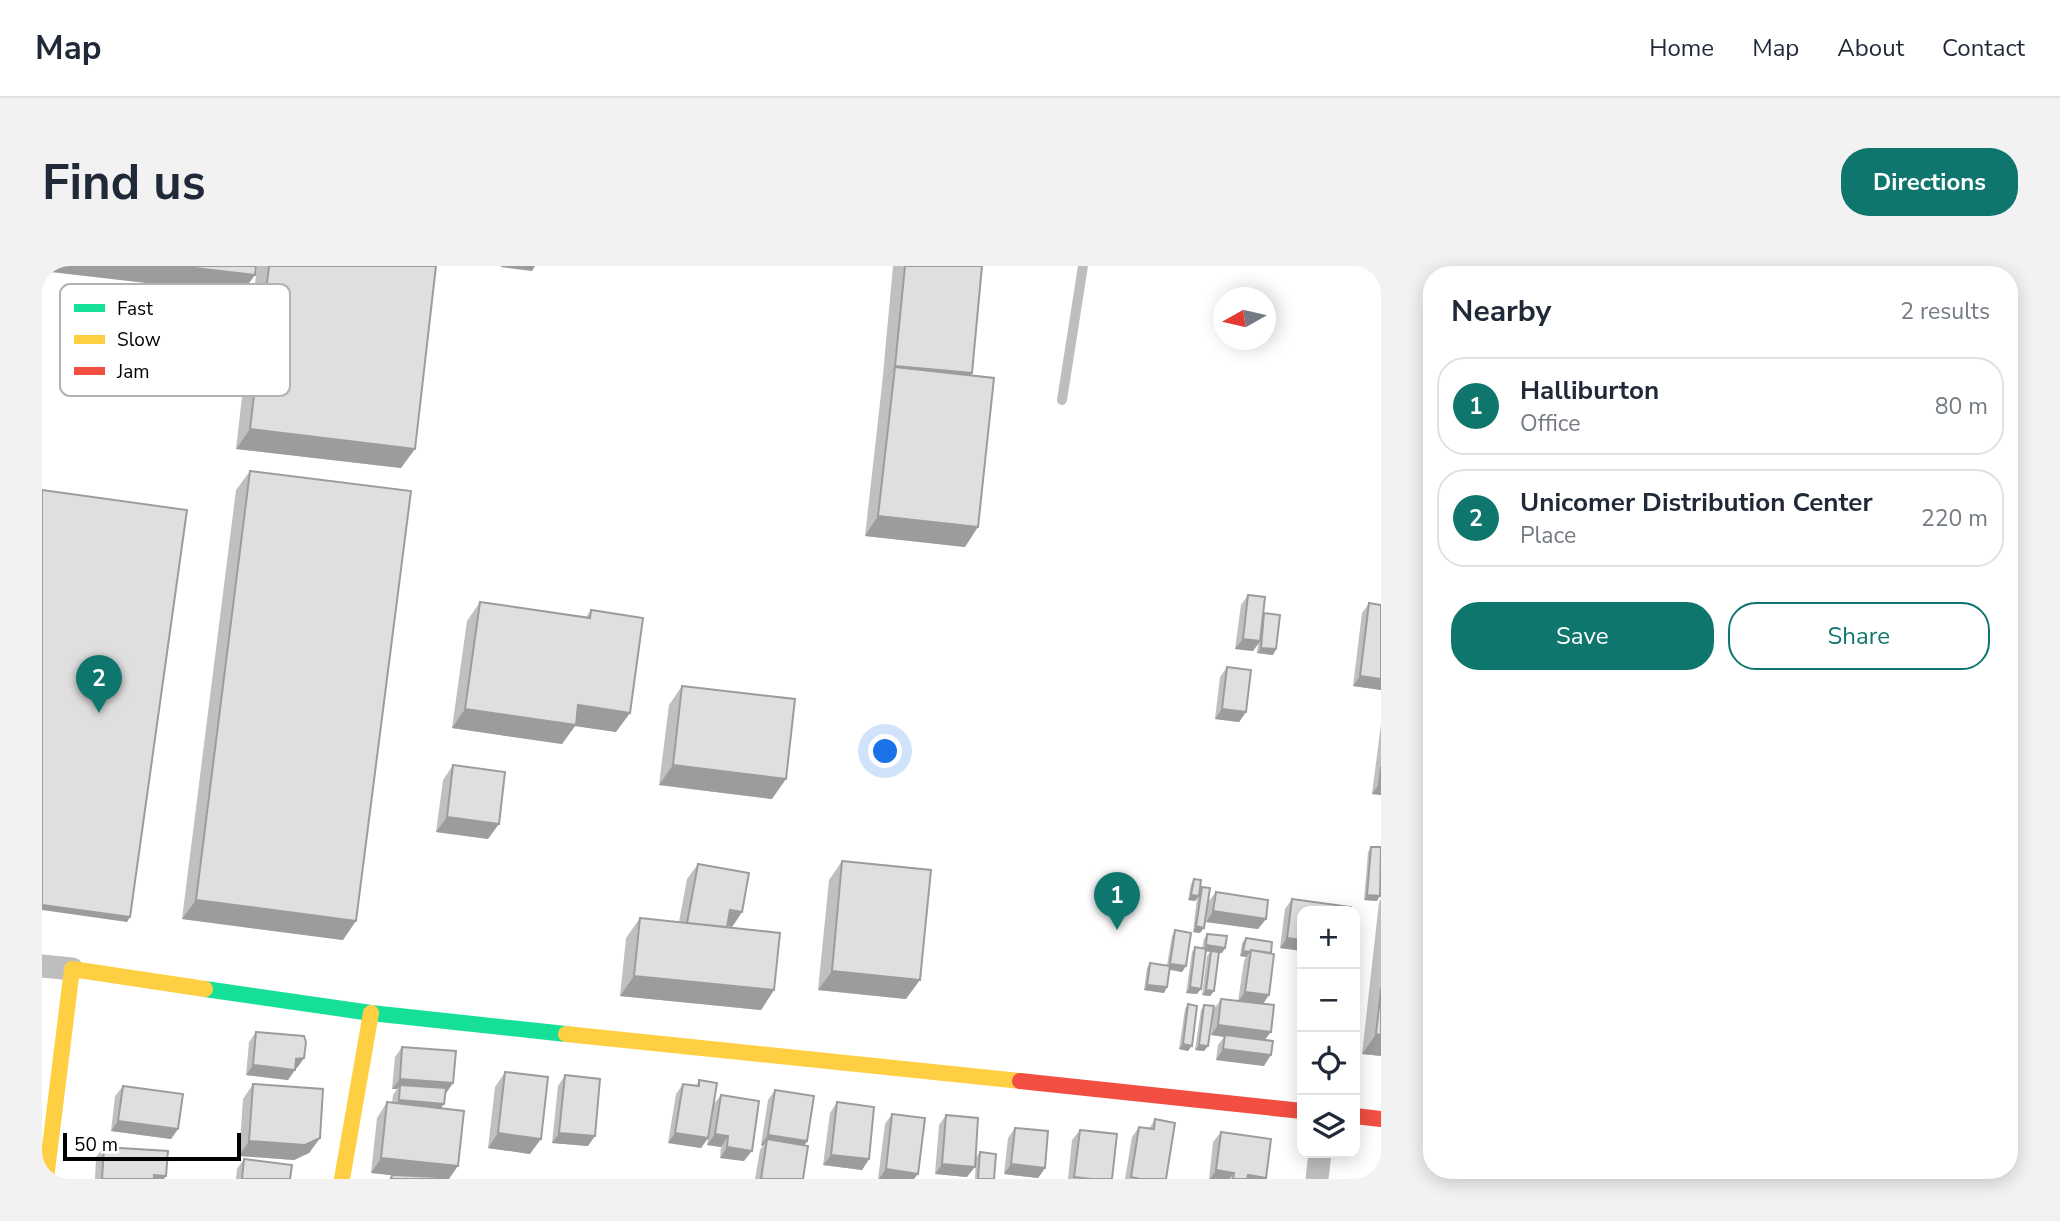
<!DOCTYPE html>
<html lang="en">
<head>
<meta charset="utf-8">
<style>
	:root { --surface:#fff; --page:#f2f2f3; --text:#1f2937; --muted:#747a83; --line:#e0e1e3; --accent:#0f766e }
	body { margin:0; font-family:"Nunito Sans",sans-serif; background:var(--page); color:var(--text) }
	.controls { position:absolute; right:21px; bottom:21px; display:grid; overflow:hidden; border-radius:14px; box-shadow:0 4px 18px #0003 }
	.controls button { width:63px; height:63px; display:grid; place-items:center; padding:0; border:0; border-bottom:2px solid var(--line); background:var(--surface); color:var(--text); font:35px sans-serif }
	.compass { position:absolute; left:1171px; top:21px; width:63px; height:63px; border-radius:50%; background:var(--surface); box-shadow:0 4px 18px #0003; rotate:262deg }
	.scale { position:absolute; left:21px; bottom:18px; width:178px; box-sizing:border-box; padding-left:7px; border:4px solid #000; border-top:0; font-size:19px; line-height:24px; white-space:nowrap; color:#000; -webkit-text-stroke:5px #fff; paint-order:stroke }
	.you { position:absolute; left:844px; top:486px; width:24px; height:24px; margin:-18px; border:5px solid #fff; border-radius:50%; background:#1a73e8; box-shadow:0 0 0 10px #1a73e833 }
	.badge { display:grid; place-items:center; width:46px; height:46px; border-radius:50%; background:var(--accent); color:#fff; font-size:23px; font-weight:700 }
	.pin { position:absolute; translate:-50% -58px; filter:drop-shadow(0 2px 4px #0008) }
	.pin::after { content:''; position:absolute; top:37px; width:24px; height:21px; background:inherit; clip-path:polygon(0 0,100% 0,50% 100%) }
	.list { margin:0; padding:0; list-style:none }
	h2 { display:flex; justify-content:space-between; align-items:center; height:91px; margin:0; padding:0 28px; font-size:30px }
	h2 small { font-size:23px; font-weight:400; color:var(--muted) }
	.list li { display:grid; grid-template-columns:46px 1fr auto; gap:21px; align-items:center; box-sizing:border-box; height:98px; margin:0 14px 14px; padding:0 14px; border:2px solid var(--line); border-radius:28px }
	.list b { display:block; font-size:26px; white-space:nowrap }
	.list p { margin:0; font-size:23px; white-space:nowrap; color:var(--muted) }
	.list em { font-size:23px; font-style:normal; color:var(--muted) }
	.actions { display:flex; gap:14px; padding:21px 28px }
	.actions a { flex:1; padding:16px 0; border:2px solid var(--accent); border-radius:28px; text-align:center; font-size:24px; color:var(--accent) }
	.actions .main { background:var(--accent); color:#fff }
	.icon { flex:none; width:38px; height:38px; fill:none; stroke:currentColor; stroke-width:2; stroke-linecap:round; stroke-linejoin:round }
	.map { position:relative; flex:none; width:1339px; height:913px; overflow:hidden; border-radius:28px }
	header { display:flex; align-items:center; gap:42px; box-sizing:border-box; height:98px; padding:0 35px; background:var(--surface); border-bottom:2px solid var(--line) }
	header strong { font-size:33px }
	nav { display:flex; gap:38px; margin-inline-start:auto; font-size:24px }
	.intro { display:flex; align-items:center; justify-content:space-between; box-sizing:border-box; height:168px; padding:0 42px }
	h1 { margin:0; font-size:49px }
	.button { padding:18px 32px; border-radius:28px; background:var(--accent); color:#fff; font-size:24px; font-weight:700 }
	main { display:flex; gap:42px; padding:0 42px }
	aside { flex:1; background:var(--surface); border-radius:28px; box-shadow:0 4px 18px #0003 }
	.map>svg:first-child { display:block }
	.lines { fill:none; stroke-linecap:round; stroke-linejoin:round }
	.lane { stroke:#bebebe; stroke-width:10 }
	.street { stroke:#bebebe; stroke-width:23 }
	.fast { stroke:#16e098; stroke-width:16 }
	.slow { stroke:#ffcf43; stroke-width:16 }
	.jam { stroke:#f24e42; stroke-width:16 }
	.wall { fill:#c0c0c0 }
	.shaded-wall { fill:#9c9c9c }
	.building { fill:#dfdfdf; stroke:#9c9c9c; stroke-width:2 }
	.key { fill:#fff; stroke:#b2b2b2; stroke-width:2 }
	.key-label { font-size:19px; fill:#000 }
</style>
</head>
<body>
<header>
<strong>Map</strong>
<nav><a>Home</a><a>Map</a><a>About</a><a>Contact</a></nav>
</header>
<div class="intro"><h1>Find us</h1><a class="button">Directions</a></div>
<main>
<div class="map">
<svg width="1339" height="913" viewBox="0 0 1339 913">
	<rect width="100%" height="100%" fill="#fff"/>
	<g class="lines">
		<path class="lane" d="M1020,134l21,-134"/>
		<path class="street" d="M0,700l30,3
			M1275,913l3,-26"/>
		<path class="fast" d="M163,723l166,24 195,21"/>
		<path class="slow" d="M524,768l454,47
			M4,913l26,-210 133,20
			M300,913l29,-166"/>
		<path class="jam" d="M978,815l282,30
			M1313,850l26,3"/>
	</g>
	<path class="wall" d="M215,0h179l-35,202 -165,-19z
		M851,0h89l-10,107 -2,3 -5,171 -100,-11 17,-151z
		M208,205l93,469 -161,-21 54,-429z
		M1206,329l15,20 1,-2 12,36 -3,6 -16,-2 1,-9 -5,7 -18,-2 6,-44z
		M438,336l106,15 5,-7 25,122 -41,-6 -13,18 -110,-16 15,-107z
		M1327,337l12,2v85l-28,-4 9,-73z
		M1185,401l19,45 -7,10 -24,-3 5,-42z
		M640,420l90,113 -113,-14 10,-80z
		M1339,458v71l-9,-1z
		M411,499l35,74 -52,-7 7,-52z
		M1329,581l6,54 -13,-1 4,-48z
		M800,595l64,138 -88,-9 11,-110z
		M656,598l44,48 -10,15 -5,-1 47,64 -13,20 -141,-14 6,-58 14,-20 39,4 8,-43z
		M1152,613l6,11 2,-3 -2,46 -7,-1 4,-34 -2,3 -7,-1 3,-16z
		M1174,626l50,27 -8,10 -52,-7 2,-20z
		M1250,633l10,12v40l-22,-3 5,-39z
		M1339,633v157l-19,-2 17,-152z
		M1133,664l11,36 -4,6 -12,-2 -3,17 -3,6 -20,-3 3,-22 3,-5 17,2 5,-29z
		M1165,668l18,14 -3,5h-3l-5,38 -4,5 -8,-1 5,-39 3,-4 -4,-1 -9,43 -11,-1 6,-41 3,-5 7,1 2,-9z
		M1204,672l25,15 -2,42 -6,9 2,36 -1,26 -48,-6 2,-15 6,-8 -13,-2 3,-26 7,-10 17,2 6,-40 2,-4 -6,-1 2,-13z
		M1146,738v47l-9,-2 6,-40z
		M1162,739l4,41 -4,5 -9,-1 6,-40z
		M214,766l48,26 -7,10h-2l-7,12 -42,-5 3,-33z
		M360,781l51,36 -7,10 -5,15 8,71h-60l3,-4 -21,-2 6,-55 10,-16 5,1 1,-8 4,-6h-5l3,-32z
		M463,806l25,82 -42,-6 7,-61z
		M523,809l23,71 -36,-3 6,-57z
		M657,814l9,58 -7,10 -33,-5 8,-49 7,-10 13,2z
		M211,818l67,54 -11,15 -15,7 -55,-4 4,-57z
		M81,820l55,43 -7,10 -60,-8 4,-35z
		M733,824l32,51 -2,4 -2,34h-48l5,-29 3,-4 -2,-1 7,-45z
		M679,829l23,66 -24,-3 1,-11 -14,-2 6,-40z
		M795,836l32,57 -7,11 -39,-5 7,-52z
		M850,848l22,65h-36l7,-55z
		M904,849l21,62 -32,-3 4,-49z
		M1113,853l11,60h-41l7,-42 7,-10 10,2z
		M973,862l30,40 -7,10 -34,-4 4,-36z
		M1038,864l32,49h-44l4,-39z
		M1179,866l44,47h-56l4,-37z
		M62,881l60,32h-69l1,-22z
		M938,886l14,27h-19l1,-22z
		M202,893l46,20h-54l1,-10z"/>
	<path class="shaded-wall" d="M0,0h136l77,9 -14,19 -199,-23z
		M459,0h34l-3,5 -31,-4z
		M853,100l77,7 -13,19 -64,-25 -13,18z
		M208,163l165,20 -14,19 -165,-19z
		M836,250l100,11 -13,20 -100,-11z
		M1201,373l17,2 -7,10 -18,-2z
		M1219,382l15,1 -3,6 -16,-2z
		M1318,410l21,3v11l-28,-4z
		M536,439l52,8 -14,19 -41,-6 -13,18 -110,-16 13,-19z
		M1180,443l24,3 -7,10 -24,-3z
		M631,499l113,14 -14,20 -113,-14z
		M1337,518h2v11l-9,-1z
		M405,551l52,7 -11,15 -52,-7z
		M1149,629l8,1 -4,5 -7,-1z
		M1325,629l13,1 -3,5 -13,-1z
		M154,634l160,21 -13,19 -161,-21z
		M0,639l88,12 -3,5 -85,-12z
		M688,644l12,2 -10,15 -13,-2z
		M1171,645l53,8 -8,10 -52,-7z
		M1154,660l8,2 -4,5 -7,-1z
		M1245,672l15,2v11l-22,-3z
		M1164,679l19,3 -3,5 -20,-2z
		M1201,685l7,1 -4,5 -6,-1z
		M1128,698l16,2 -4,6 -15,-3z
		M790,705l88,9 -14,19 -88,-9z
		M592,710l140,14 -13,20 -141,-14z
		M1105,719l20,2 -3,6 -20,-3z
		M1148,721l11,2 -4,5 -11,-1z
		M1164,724l8,1 -4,5 -8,-1z
		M1203,726l24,3 -7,10 -24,-3z
		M1176,759l53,7 -8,10 -52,-7z
		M1334,768l5,1v21l-19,-2z
		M1141,778l9,2 -4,5 -9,-2z
		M1157,779l9,1 -4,5 -9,-1z
		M1181,783l48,6 -7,11 -48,-6z
		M262,792l-7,10 -7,1 5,1 -7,10 -42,-5 7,-10z
		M358,813l53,4 -7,10 -46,-8 -3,4h-5z
		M357,834l45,4 -7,10 -45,-4z
		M76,855l60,8 -7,10 -60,-8z
		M456,867l43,6 -11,15 -42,-6z
		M517,867l36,3 -7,10 -36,-3z
		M633,867l33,5 -7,10 -33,-5z
		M673,868l13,2 -7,11 -14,-2z
		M726,869l39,6 -7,11 -33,-13 -4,7 -2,-1z
		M278,872l-11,15 -15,7 -55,-4 10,-15z
		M685,881l25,4 -8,10 -24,-3z
		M789,889l38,4 -7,11 -39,-5z
		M339,892l77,8 -9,13h-22l-56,-6z
		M900,898l33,3 -8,10 -32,-3z
		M969,898l34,4 -7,10 -34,-4z
		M844,903l32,5 -4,5h-35z
		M1174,904l18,3 -5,6h-19z
		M112,909l12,1 -2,3h-13z
		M1206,909l18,3 -1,1h-20z"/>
	<path class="building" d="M136,0h78l-1,9z
		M227,0h167l-21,183 -165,-20z
		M863,0h77l-10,107 -77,-7z
		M853,101l99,11 -16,149 -100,-11z
		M208,205l161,20 -55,430 -160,-21z
		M0,224l145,20 -57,407 -88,-12z
		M1206,329l17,2 -5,44 -17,-2z
		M438,336l110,16 1,-8 52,8 -13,95 -52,-8 -2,20 -111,-16z
		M1327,337l12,2v74l-21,-3z
		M1222,347l16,2 -4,34 -15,-1z
		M1185,401l24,3 -5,42 -24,-3z
		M640,420l113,13 -9,80 -113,-14z
		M411,499l52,7 -6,52 -52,-7z
		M1339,501v17h-2z
		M1329,581h10l-1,49 -13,-1z
		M800,595l89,9 -11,110 -88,-9z
		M656,598l51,9 -7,39 -12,-2 -3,17 -40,-4z
		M1152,613l7,1 -2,16 -8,-1z
		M1160,621l8,1 -6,40 -8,-2z
		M1174,626l52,8 -2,19 -53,-8z
		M1250,633l59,8v4h-49v29l-15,-2z
		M598,652l140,15 -6,57 -140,-14z
		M1133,664l16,3 -5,33 -16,-2z
		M1165,668l20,2 -2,12 -19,-3z
		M1204,672l26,4 -1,11 -20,-3 -1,2 -7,-1z
		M1153,681l11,2 -5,40 -11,-2z
		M1209,684l23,4 -5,41 -24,-3z
		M1169,685l8,1 -5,39 -8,-1z
		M1108,697l20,3 -3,21 -20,-2z
		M1339,722v47l-5,-1z
		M1179,733l53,6 -3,27 -53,-7z
		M1146,738l9,2 -5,40 -9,-2z
		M1162,739l10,1 -6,40 -9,-1z
		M214,766l48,4 2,6 -2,16 -8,1 -1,11 -42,-5z
		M1183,769l48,6 -2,14 -48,-6z
		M360,781l54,4 -3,32 -53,-4z
		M463,806l43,5 -7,62 -43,-6z
		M523,809l35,4 -5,57 -36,-3z
		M657,814l18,3 -9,55 -33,-5 8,-49 16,2z
		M211,818l70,5 -3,49 -15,7 -56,-4z
		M358,819l46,3 -2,16 -45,-4z
		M81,820l60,8 -5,35 -60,-8z
		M733,824l39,6 -7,45 -39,-6z
		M679,829l38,6 -7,50 -25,-4 1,-11 -13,-2z
		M345,836l77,9 -6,55 -77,-8z
		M795,836l37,5 -5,52 -38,-4z
		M850,848l33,4 -7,56 -32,-5z
		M904,849l32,3 -3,49 -33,-3z
		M1113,853l20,4 -9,56h-26l-9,-2 8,-50 15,2z
		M973,862l33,3 -3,37 -34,-4z
		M1038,864l37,4 -5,45h-21l-17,-2z
		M1179,866l50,7 -5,39 -18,-3 -1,4h-14l1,-6 -18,-3z
		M725,873l41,7 -5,33h-42z
		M62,881l64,4 -2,25 -12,-1v4h-52z
		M938,886l16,2 -2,25h-16z
		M202,893l48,6 -2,14h-48z
		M350,909l47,2v2h-48z"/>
	<rect x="18" y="18" width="230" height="112" rx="10" class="key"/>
	<rect x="32" y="38" width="31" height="8" fill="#16e098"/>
	<rect x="32" y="69" width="31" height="9" fill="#ffcf43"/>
	<rect x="32" y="101" width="31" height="8" fill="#f24e42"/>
	<g class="key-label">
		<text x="75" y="49">Fast</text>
		<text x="75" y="80">Slow</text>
		<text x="75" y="112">Jam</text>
	</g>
</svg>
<div class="controls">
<button>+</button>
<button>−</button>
<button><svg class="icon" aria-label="locate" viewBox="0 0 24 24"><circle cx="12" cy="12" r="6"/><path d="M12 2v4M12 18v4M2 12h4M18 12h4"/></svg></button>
<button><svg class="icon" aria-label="layers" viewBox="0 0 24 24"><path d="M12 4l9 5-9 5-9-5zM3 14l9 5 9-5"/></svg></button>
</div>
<svg class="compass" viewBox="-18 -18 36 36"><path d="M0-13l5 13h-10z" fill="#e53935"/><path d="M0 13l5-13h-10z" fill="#747a83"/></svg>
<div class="scale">50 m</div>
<div class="you"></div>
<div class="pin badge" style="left:1075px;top:664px">1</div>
<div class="pin badge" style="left:57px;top:447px">2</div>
</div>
<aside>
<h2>Nearby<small>2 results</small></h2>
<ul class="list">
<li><span class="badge">1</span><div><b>Halliburton</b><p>Office</p></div><em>80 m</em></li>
<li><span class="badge">2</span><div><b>Unicomer Distribution Center</b><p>Place</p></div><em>220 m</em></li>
</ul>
<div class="actions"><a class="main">Save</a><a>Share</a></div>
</aside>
</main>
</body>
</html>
